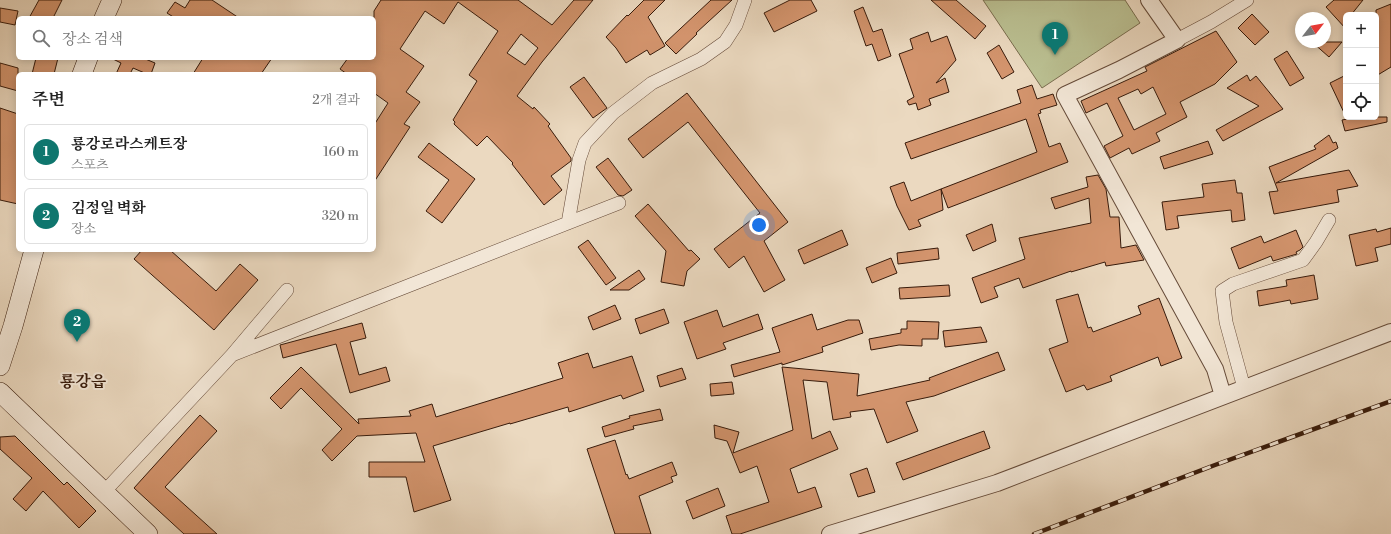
<!DOCTYPE html>
<html lang="ko">
<head>
<meta charset="utf-8">
<style>
	:root { --surface:#fff; --page:#f6f6f6; --text:#222; --muted:#767676; --line:#e0e0e0; --accent:#0f766e }
	body { margin:0; font-family:"Libre Bodoni","Noto Serif KR",serif; background:var(--page); color:var(--text) }
	.controls { position:absolute; right:12px; top:12px; display:grid; overflow:hidden; border-radius:6px; box-shadow:0 2px 10px #0003 }
	.controls button { width:36px; height:36px; display:grid; place-items:center; padding:0; border:0; border-bottom:1px solid var(--line); background:var(--surface); color:var(--text); font:20px sans-serif }
	.compass { position:absolute; left:1295px; top:12px; width:36px; height:36px; border-radius:50%; background:var(--surface); box-shadow:0 2px 10px #0003; rotate:59deg }
	.you { position:absolute; left:759px; top:225px; width:14px; height:14px; margin:-10px; border:3px solid #fff; border-radius:50%; background:#1a73e8; box-shadow:0 0 0 6px #1a73e833 }
	.badge { display:grid; place-items:center; width:26px; height:26px; border-radius:50%; background:var(--accent); color:#fff; font-size:13px; font-weight:700 }
	.pin { position:absolute; translate:-50% -33px; filter:drop-shadow(0 1px 2px #0008) }
	.pin::after { content:''; position:absolute; top:21px; width:14px; height:12px; background:inherit; clip-path:polygon(0 0,100% 0,50% 100%) }
	.list { margin:0; padding:0; list-style:none }
	h2 { display:flex; justify-content:space-between; align-items:center; height:52px; margin:0; padding:0 16px; font-size:17px }
	h2 small { font-size:13px; font-weight:400; color:var(--muted) }
	.list li { display:grid; grid-template-columns:26px 1fr auto; gap:12px; align-items:center; box-sizing:border-box; height:56px; margin:0 8px 8px; padding:0 8px; border:1px solid var(--line); border-radius:6px }
	.list b { display:block; font-size:15px; white-space:nowrap }
	.list p { margin:0; font-size:13px; white-space:nowrap; color:var(--muted) }
	.list em { font-size:13px; font-style:normal; color:var(--muted) }
	.icon { flex:none; width:22px; height:22px; fill:none; stroke:currentColor; stroke-width:2; stroke-linecap:round; stroke-linejoin:round }
	.map { position:relative; flex:none; width:1391px; height:534px; overflow:hidden }
	.search { position:absolute; background:var(--surface); box-shadow:0 2px 10px #0003; left:16px; top:16px; width:360px; height:44px; display:flex; align-items:center; gap:10px; box-sizing:border-box; padding:0 14px; border-radius:6px; color:var(--muted); font-size:15px }
	.panel { position:absolute; background:var(--surface); box-shadow:0 2px 10px #0003; left:16px; top:72px; width:360px; height:180px; border-radius:6px }
	.map>svg:first-child { display:block }
	.green { fill:#babf91; stroke:#796d4e }
	.building { fill:#d3946d; stroke:#381b0b; fill-rule:evenodd }
	.lines { fill:none; stroke-linecap:round; stroke-linejoin:round }
	.minor-casing { stroke:#654a38; stroke-width:14 }
	.tertiary-casing { stroke:#654a38; stroke-width:18 }
	.secondary-casing { stroke:#381b0b; stroke-width:20 }
	.minor { stroke:#f2e6d6; stroke-width:13 }
	.tertiary { stroke:#f2e6d6; stroke-width:16 }
	.secondary { stroke:#f2e6d6; stroke-width:19 }
	.rail-casing { stroke:#381b0b; stroke-width:4.5 }
	.rail { stroke:#f2e6d6; stroke-width:3; stroke-dasharray:9; stroke-linecap:butt }
	.labels { text-anchor:middle; dominant-baseline:central; stroke-width:4; stroke-linejoin:round; paint-order:stroke }
	.district-label { font-size:16px; font-weight:bold; fill:#381b0b; stroke:#f2e6d6 }
</style>
</head>
<body>
<div class="map">
<svg width="1391" height="534" viewBox="0 0 1391 534">
	<rect width="100%" height="100%" fill="#ebd9c0"/>
	<filter id="stains"><feTurbulence type="fractalNoise" baseFrequency=".005" numOctaves="4"/><feColorMatrix values="0 0 0 0 .2 0 0 0 0 .09 0 0 0 0 .02 0 0 0 .5 -.17"/></filter>
	<radialGradient id="worn" r=".72"><stop offset=".6" stop-color="#630" stop-opacity="0"/><stop offset="1" stop-color="#630" stop-opacity=".3"/></radialGradient>
	<path class="green" d="M983,0h142l15,23 -98,65z"/>
	<path class="building" d="M39,0h23l-9,18h-24z
		M190,0h22l27,18h-64l-8,-5 8,-11 10,6z
		M381,0h137l34,25 22,-25h19l-51,62 -25,34 16,13 1,-2 16,17 -2,2 23,32v3l-20,15 11,14 -18,15 -32,-41 1,-1 -26,-27 -10,10 -23,-22 1,-2 -2,-2 24,-39 -8,-6 29,-44 -40,-29 -14,22 -19,-13 -25,38 24,17 -18,26 14,10 -16,22 6,3 -36,55v-57l14,-22 -14,-10v-19h-27l-7,-5 8,-11h26v-47zM521,34l17,14 -13,17 -18,-12z
		M644,0h21l-17,17 17,29 -15,9 -3,-5 -21,13 -10,-15 -10,-11 21,-22 1,1z
		M711,0h21l-36,33 1,1 -21,20 -11,-11z
		M790,0h21l6,11 -43,21 -10,-19z
		M931,0h25l30,26 -11,13z
		M1334,0h29l-12,15h-5v14l-20,-22z
		M1391,4v63l-15,9v-66z
		M863,7l10,25 9,-3 9,27 -13,5 -6,-17 -6,2 -12,-35z
		M0,8l18,3 -3,14 -15,-3z
		M1252,14l17,18 -14,13 -17,-17z
		M1216,31l21,31 -22,22 -35,18 7,15 -31,16 4,8 -28,13 -3,-6 -19,10 -6,-12 19,-10 -16,-33 -21,10 -5,-12 66,-30 -2,-4zM1153,87l13,27 -32,16 -16,-32 20,-9 3,5z
		M928,32l3,10 16,-6 9,24 -20,23 9,-5 4,14 -20,7 2,6 -13,5 -2,-7 -7,2 -2,-4 7,-4 -15,-43 14,-5 -3,-10z
		M1312,42h30l-13,15z
		M999,45l15,27 -12,7 -15,-26z
		M1287,51l17,27 -14,8 -16,-27z
		M36,58h22l-4,16h-22z
		M111,58h32l12,5 -4,11h-4l-14,-6 -3,6h-14l5,-11z
		M203,58h69l-11,16h-68z
		M0,63l18,5v23l-18,-5z
		M1247,75l3,6 6,-5 27,33 -60,32 -7,-11 43,-24 -32,-18z
		M1346,75v42h41v5l-42,9 -3,-11 5,-1 -17,-36z
		M584,77l23,31 -14,10 -23,-31z
		M1032,85l5,14 16,-5 4,11 -17,5 1,3 -3,1 11,33 11,-4 8,19 -120,46 -7,-19 96,-37 -11,-33 -115,40 -6,-16 116,-40 -4,-13z
		M687,93l101,129 -24,19 21,39 -21,12 -20,-36 -15,12 -15,-19 46,-36 -72,-91 -45,36 -15,-19z
		M0,108l18,6v90l-18,-4z
		M1329,135l4,8 3,-1 2,6 -62,35 73,-13 9,16 -21,4 2,12 -65,12 -5,-22 9,-1 -9,-24 47,-18 -2,-3z
		M1208,141l5,13 -49,15 -4,-12z
		M429,143l46,36 -33,44 -16,-12 23,-31 -31,-23z
		M608,158l24,32 -9,6 -5,-1 -22,-28z
		M1098,175l8,14 4,28h9l2,31 15,-3 8,15 -38,6 -1,-4 -34,10v-1l-48,17 -4,-10 -25,9 4,10 -17,6 -9,-25 53,-19 -6,-21 72,-15 -2,-25 -34,11 -4,-11 37,-11 -2,-10z
		M1235,180l2,13h5l3,27 -13,2 -1,-12 -54,6 2,12 -13,2 -4,-28 42,-5 -2,-13z
		M904,182l7,19 30,-12 2,21 -25,10 3,6 -12,4 -12,-24 -7,-19z
		M648,204l41,47 2,-1 9,9 -13,12 -3,15 -23,-4 5,-31 -31,-35z
		M992,224l4,17 -23,10 -7,-16z
		M1391,228v16l-16,4 3,13 -22,5 -7,-31 27,-6 1,3z
		M842,230l6,15 -44,19 -6,-14z
		M1296,230l7,17 -3,3 -4,2 1,2 -24,7 -2,-5 -32,13 -8,-21 30,-12 3,7z
		M588,240l28,38 -10,7 -28,-38z
		M938,248l1,11 -41,5 -1,-11z
		M142,250h28l46,41 24,-27 18,16 -44,50 -80,-71z
		M891,258l6,15 -25,10 -6,-15z
		M639,270l6,9 -16,11h-19z
		M1314,275l4,24 -27,5 -1,-4 -31,6 -2,-15 30,-5 -1,-6z
		M949,285l1,11 -50,3 -1,-11z
		M1078,294l10,34 3,-1 2,5 48,-18 -3,-8 21,-8 23,60 -21,8 -3,-9 -48,19 2,5 -25,9 -3,-5 -18,7 -17,-43 19,-7 -12,-42z
		M615,305l6,14 -28,11 -5,-13z
		M664,309l5,14 -29,11 -5,-15z
		M717,310l6,17 35,-13 5,15 -40,14 3,6 -29,10 -13,-37z
		M812,314l5,16 31,-10h11l4,13 -41,14 1,5 -41,13v-2l-48,14 -3,-12 49,-13 -8,-24z
		M907,321l32,1 -1,17h-16v7l-23,-1 -28,5 -2,-11 32,-6v-4h6z
		M362,323l4,15 -16,4 9,33 27,-8 4,14 -40,12 -14,-49 -53,14 -3,-13z
		M981,327l6,15 -42,5 -2,-16z
		M998,352l7,18 -71,26 -28,6 12,29 -31,12 -13,-34 -24,3 1,5 -18,3 -6,-38 -24,-2 9,59 18,-8 8,18 -48,20 8,24 17,-6 7,20 -82,27h-8l-6,-18 43,-14 -12,-36 -17,7 -13,-32 -12,-3 -1,-13 25,7 -6,21 60,-23 -11,-63 77,7 -2,22 73,-16 -1,-2z
		M588,353l5,15 39,-12 12,35 -21,8 -2,-4 -52,17 -1,-5 -58,17v-1l-77,23 18,54 -37,12 -8,-35h-37v-15h56l-9,-29 -59,3 -25,25 -10,-11 20,-21 -41,-41 -20,21 -11,-11 31,-31 58,57 -1,-5 53,-3 -2,-5 23,-7 4,13 127,-39 -5,-15z
		M682,368l4,11 -26,8 -3,-11z
		M732,382l2,12 -23,2 -1,-12z
		M660,409l3,11 -30,6 1,3 -29,8 -3,-10 28,-9 -1,-2z
		M200,415l17,16 -52,56 52,47h-33l-50,-46z
		M984,431l6,17 -87,32 -7,-17z
		M15,436l49,49 3,-3 29,29 -17,17 -36,-37 -17,20 -13,-12 19,-21 -32,-29v-12z
		M615,440l11,35 1,-1 2,5 43,-17 5,13 -6,2 2,5 -34,14 12,38h-36l-28,-85z
		M867,468l8,24 -17,5 -8,-23z
		M718,488l7,18 -32,13 -7,-18z"/>
	<g class="lines">
		<defs>
			<path id="minor" d="M1177,40l34,-18 36,-22
				M568,223l11,-63 6,-17 28,-30 39,-30 49,-24 24,-17 11,-17 9,-25
				M232,355l387,-152
				M1244,388l-18,-66 -4,-31 11,-7 70,-24 13,-18 13,-22
				M104,492l128,-137 55,-65"/>
			<path id="tertiary" d="M1149,0l28,40 -58,30 -54,25 150,274 8,27
				M830,534l167,-51 394,-151"/>
			<path id="secondary" d="M104,18l8,-18
				M82,74l6,-16
				M0,366l13,-40 21,-76
				M0,392l148,142"/>
		</defs>
		<use href="#minor" class="minor-casing"/>
		<use href="#tertiary" class="tertiary-casing"/>
		<use href="#secondary" class="secondary-casing"/>
		<use href="#minor" class="minor"/>
		<use href="#tertiary" class="tertiary"/>
		<use href="#secondary" class="secondary"/>
		<defs>
			<path id="rail" d="M1034,534l181,-69 176,-64"/>
		</defs>
		<use href="#rail" class="rail-casing"/>
		<use href="#rail" class="rail"/>
	</g>
	<g class="labels">
		<g class="district-label">
			<text x="83" y="382">룡강읍</text>
		</g>
	</g>
	<rect width="100%" height="100%" filter="url(#stains)"/>
	<rect width="100%" height="100%" fill="url(#worn)"/>
</svg>
<div class="controls">
<button>+</button>
<button>−</button>
<button><svg class="icon" aria-label="locate" viewBox="0 0 24 24"><circle cx="12" cy="12" r="6"/><path d="M12 2v4M12 18v4M2 12h4M18 12h4"/></svg></button>
</div>
<svg class="compass" viewBox="-18 -18 36 36"><path d="M0-13l5 13h-10z" fill="#e53935"/><path d="M0 13l5-13h-10z" fill="#767676"/></svg>
<div class="you"></div>
<div class="pin badge" style="left:1055px;top:55px">1</div>
<div class="pin badge" style="left:77px;top:342px">2</div>
<div class="search"><svg class="icon" aria-label="search" viewBox="0 0 24 24"><circle cx="10" cy="10" r="6"/><path d="M15 15l6 6"/></svg>장소 검색</div>
<section class="panel">
<h2>주변<small>2개 결과</small></h2>
<ul class="list">
<li><span class="badge">1</span><div><b>룡강로라스케트장</b><p>스포츠</p></div><em>160 m</em></li>
<li><span class="badge">2</span><div><b>김정일 벽화</b><p>장소</p></div><em>320 m</em></li>
</ul>
</section>
</div>
</body>
</html>
